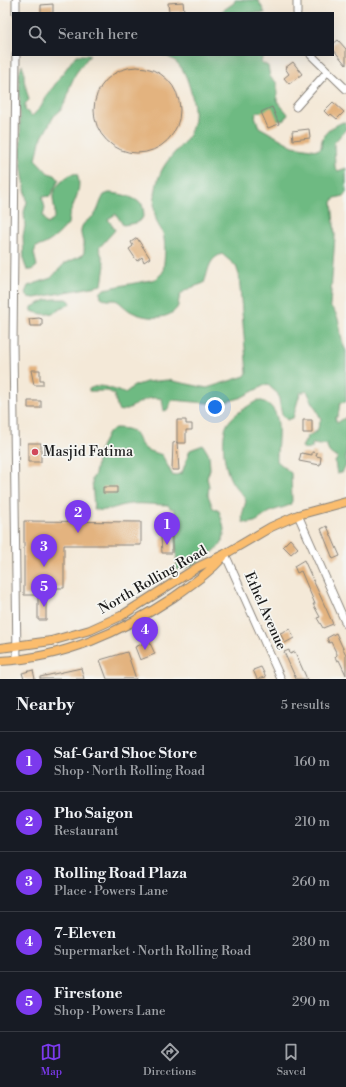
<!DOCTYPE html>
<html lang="en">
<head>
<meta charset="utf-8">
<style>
	:root { --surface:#171b24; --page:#242831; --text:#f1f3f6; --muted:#9ea1a6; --line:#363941; --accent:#7c3aed }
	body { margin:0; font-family:"Libre Bodoni",serif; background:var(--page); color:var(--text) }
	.you { position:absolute; left:215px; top:407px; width:14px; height:14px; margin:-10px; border:3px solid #fff; border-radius:50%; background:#1a73e8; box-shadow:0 0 0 6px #1a73e833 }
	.badge { display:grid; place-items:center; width:26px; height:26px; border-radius:50%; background:var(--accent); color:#fff; font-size:13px; font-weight:700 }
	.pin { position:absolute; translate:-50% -33px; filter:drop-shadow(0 1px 2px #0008) }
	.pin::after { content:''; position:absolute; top:21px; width:14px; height:12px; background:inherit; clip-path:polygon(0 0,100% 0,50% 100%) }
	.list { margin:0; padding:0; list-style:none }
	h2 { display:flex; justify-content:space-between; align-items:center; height:52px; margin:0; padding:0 16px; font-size:17px }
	h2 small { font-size:13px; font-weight:400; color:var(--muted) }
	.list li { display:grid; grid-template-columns:26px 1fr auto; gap:12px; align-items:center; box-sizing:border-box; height:60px; padding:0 16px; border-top:1px solid var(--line) }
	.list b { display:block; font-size:15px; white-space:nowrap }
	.list p { margin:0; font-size:13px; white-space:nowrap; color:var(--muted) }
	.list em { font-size:13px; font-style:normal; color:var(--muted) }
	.icon { flex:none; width:22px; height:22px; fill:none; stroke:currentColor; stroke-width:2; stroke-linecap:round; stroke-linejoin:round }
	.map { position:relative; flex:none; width:346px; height:679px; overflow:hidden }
	.search { position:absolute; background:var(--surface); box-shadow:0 4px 16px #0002; left:12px; right:12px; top:12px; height:44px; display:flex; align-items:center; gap:10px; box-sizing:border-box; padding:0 14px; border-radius:0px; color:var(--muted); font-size:15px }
	.sheet { height:352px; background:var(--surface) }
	nav { display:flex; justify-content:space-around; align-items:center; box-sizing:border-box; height:56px; border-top:1px solid var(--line); background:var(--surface); font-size:11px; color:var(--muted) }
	nav a { display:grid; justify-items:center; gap:2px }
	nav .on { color:var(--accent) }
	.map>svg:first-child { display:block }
	.forest { fill:#6eba82; stroke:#456b4f }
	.building { fill:#e3b37f }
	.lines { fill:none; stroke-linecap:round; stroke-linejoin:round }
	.minor-casing { stroke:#88827a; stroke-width:9 }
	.major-casing { stroke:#88827a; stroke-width:10 }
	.minor { stroke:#fff; stroke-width:7 }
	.major { stroke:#fbbd6e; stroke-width:8 }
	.poi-dot { fill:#d1495b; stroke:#f6f6f2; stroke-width:1.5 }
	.labels { text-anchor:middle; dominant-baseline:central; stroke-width:3.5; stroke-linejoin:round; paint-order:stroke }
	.poi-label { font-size:14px; fill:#1c1c1c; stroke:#f6f6f2; text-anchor:start }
	.street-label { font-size:14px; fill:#1c1c1c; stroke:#f6f6f2 }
</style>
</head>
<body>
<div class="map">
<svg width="346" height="679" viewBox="0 0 346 679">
	<rect width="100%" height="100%" fill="#f6f6f2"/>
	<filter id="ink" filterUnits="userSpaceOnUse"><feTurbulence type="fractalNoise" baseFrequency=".025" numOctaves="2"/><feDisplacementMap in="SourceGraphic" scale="8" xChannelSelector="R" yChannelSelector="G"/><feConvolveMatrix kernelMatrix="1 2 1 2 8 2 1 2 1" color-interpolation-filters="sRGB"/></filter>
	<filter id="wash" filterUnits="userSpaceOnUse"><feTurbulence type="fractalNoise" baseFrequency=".012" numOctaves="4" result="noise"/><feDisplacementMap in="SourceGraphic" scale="16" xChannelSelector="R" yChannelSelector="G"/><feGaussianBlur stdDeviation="0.9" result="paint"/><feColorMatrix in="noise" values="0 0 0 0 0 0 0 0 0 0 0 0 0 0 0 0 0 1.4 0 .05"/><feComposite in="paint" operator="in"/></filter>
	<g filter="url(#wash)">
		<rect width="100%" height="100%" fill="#f4e9d8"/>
		<path class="forest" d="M235,0h23l7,13h-46l15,-10z
			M76,55h14l-14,18 -6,13 -3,13 -6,11 -7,6 -14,25 -4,19 12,13 7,2 4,5 -9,16 -8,1 3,11 -2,8 4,8c13,-6 6,-17 6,-28 1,-7 6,-12 10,-16 5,-4 8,-7 14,-6 7,19 -8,32 -9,50 -9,10 -18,20 -32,23l-2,6 3,13 -5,4h-5l-3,-8 -1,-26 2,-10 -1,-14 3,-10 -6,-40 -2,-88 3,-9 2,5v10l5,20 -4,4v6l7,6 9,-9 5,-10z
			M163,55h100l-2,7 7,4 2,11 7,6v18l11,13 -3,6c-8,3 -13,-3 -19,-8h-9l-2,4 4,11 34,19 24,4 4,-2c0,-15 9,-20 22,-26l3,1v6l-12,14 1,24 3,4 8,-3v24l-2,4 -9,2 -3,4 3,34 -5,70c13,11 8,30 16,45v51l-6,1 -2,13 -3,2 2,5 9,-6v49l-5,7 -4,1 -2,-12 3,-5c-7,-1 -11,-6 -11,-13l-8,1 -5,-1h-2v4l-7,1 -3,-2 6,-11 9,-5 4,-12 -14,-28 -7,2 -7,25 -6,2 -5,-5 -4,-21 -11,-10 -27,14 -22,6 -46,-4 -5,10 -3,1 -2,-12c-16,-5 -26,8 -40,12l-4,-1 -4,-16 -6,-3h-19v-2c13,-7 23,1 36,4l9,-7 12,-4 22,-2 39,8 38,-12 2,-3 -8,-98 -3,-9 -14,-12c-14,5 -13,16 -18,29 -7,3 -21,6 -24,13 -2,4 -1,9 -3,12 -10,14 -35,10 -47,3 -5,-3 -9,-8 -14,-11h-9l-6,-3 -1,-4 4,-4 52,-10 7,-7c1,-10 3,-23 1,-33 0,-7 -5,-11 -7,-17 -4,-10 -3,-22 -1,-33 7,-48 55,-39 32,-107 -5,-14 -11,-23 -25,-27z
			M109,193c14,1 22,3 33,11l2,9 -2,6 -6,4 -13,2 -7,-11 -8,5 7,11 -16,18 6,17 -3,20 -67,13 -7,-1 -3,-4 3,-7 23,-8 13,-14 19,-9c4,-10 -3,-16 -2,-25 1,-9 10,-10 15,-17 3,-5 4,-12 8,-18z
			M55,299h12l3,2v3c-16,8 -20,14 -38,7v-4l14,-7z
			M258,400c29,6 18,40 19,61l14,12 1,28 -2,4c-7,3 -14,4 -20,7 -9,5 -15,14 -27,10l-1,-6 4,-15c-4,-9 -12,-13 -16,-23 -6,-12 -10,-43 -2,-55 7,-10 19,-16 30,-23z
			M115,428c28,0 17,11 32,22 4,2 11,3 15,5l11,21 9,-3 8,-23 13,-5 6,10 1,14 -3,9 2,8 -1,9 5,13 6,3c3,8 7,20 4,28 -2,12 -35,31 -46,31l-3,-61 -4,-1 -2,-3c-14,0 -30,-3 -44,0 -8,2 -22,8 -30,4l-2,-30 3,-5 4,-23 9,-18z"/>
		<g id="blocks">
			<path class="building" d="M183,2l1,9 -15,1 -1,-9z
				M53,4v9h-12v-8z
				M338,40l8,9v16l-13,-16v-5z
				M293,62l9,12 -13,10 -5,-6 5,-4 -4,-6z
				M94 110a43 43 0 1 1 86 0a43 43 0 1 1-86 0Z
				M333,102l11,10 -7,7 -6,-5 -2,2 -5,-5z
				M272,107l7,17 -11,4 -7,-16z
				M309,129l1,9 -17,2 -1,-9z
				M137,238l13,20 -6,4 -2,-5 -5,4 -8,-12 4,-3 -2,-4z
				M39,318l3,1v7h-12l-1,-7z
				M31,370h9v10h3v5h-9z
				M28,401h13v7h-13z
				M177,420h9v4h6v6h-6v13h-9z
				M303,420h9v13h-9z
				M177,442l2,28h-7l1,-27z
				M28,443h13v19h-13z
				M312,452l5,1 -1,3 5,1 -1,8 -21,-4 2,-8 11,2z
				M103,487h14v6h-14z
				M24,521l117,1v23h-77v43h-10v7h-8v25h-8v-25h-14z
				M327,526l13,30 -7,3 -12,-30z
				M172,536v17h-10l-1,-16z
				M290,539l8,9 -7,6 -8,-8z
				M304,560l29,64 -10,4 -6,-10 3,-1 -7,-13h2l-14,-33 -4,2 -3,-7z
				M290,629l4,9 -9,5 -5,-10z
				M336,633l10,22v20l-7,-15 -2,1 -2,-4 2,-2v-1l-6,-12 -2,1 -2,-5z
				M149,641l6,13 -15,6 -5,-13z
				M289,650l1,4 5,-2 12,27h-11l-12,-27z
				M127,652l9,27h-29l-7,-19z
				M261,667l5,10 -9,2 -4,-9z
				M81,668l3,11h-44v-2z
				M33,670l2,9h-11l-2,-6z"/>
		</g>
	</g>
	<g filter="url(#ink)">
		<use href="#blocks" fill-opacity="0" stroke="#88827a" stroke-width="1"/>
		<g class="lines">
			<defs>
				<path id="minor" d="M297,0v13
					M16,13v-13
					M16,55l-3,289 4,315
					M311,55l35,34
					M296,107l31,-35
					M298,515l48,109
					M225,554l56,125"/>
				<path id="major" d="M0,648l51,-7 39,-11 31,-14 77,-49 27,-13 46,-27 27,-12 48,-13
					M0,661c64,-3 121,-29 174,-64 18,-13 35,-24 49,-40"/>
			</defs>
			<use href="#minor" class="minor-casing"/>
			<use href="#major" class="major-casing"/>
			<use href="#minor" class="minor"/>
			<use href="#major" class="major"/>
		</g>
	</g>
	<circle class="poi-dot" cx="35" cy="452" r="4"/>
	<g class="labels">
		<g class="poi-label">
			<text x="43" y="452">Masjid Fatima</text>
		</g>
		<g class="street-label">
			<text transform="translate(153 580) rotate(-30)">North Rolling Road</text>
			<text transform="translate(265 611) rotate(66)">Ethel Avenue</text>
		</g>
	</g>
</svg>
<div class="you"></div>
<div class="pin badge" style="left:167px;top:545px">1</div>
<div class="pin badge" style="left:78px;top:533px">2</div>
<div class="pin badge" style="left:44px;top:567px">3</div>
<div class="pin badge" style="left:145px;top:650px">4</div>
<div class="pin badge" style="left:44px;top:607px">5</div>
<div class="search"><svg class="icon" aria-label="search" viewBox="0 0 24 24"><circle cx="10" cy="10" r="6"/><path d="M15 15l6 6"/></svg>Search here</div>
</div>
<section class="sheet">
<h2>Nearby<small>5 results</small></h2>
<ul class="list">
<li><span class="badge">1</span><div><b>Saf-Gard Shoe Store</b><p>Shop · North Rolling Road</p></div><em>160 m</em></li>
<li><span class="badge">2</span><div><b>Pho Saigon</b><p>Restaurant</p></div><em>210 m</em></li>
<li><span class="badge">3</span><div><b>Rolling Road Plaza</b><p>Place · Powers Lane</p></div><em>260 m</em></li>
<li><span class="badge">4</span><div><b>7-Eleven</b><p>Supermarket · North Rolling Road</p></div><em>280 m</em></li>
<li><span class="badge">5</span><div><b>Firestone</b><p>Shop · Powers Lane</p></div><em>290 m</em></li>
</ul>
</section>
<nav>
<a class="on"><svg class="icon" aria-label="map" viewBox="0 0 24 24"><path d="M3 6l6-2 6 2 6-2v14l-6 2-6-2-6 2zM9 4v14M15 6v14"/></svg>Map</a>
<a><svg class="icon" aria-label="directions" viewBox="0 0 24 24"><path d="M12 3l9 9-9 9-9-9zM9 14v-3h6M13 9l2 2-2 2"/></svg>Directions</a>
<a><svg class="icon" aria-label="saved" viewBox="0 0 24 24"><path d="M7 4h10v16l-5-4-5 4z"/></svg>Saved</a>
</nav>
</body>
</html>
